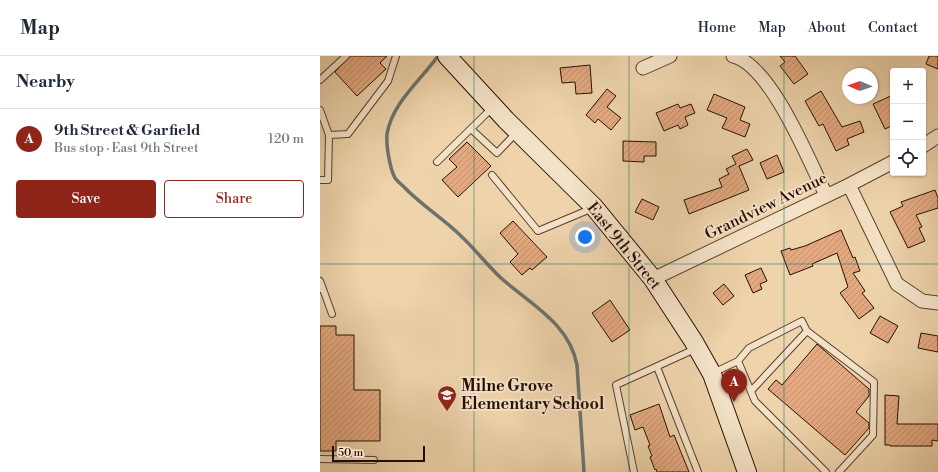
<!DOCTYPE html>
<html lang="en">
<head>
<meta charset="utf-8">
<style>
	:root { --surface:#fff; --page:#f6f6f7; --text:#1f2937; --muted:#747a83; --line:#e0e1e3; --accent:#8f2418 }
	body { margin:0; font-family:"Libre Bodoni",serif; background:var(--page); color:var(--text) }
	.controls { position:absolute; right:12px; top:12px; display:grid; overflow:hidden; border-radius:4px; box-shadow:0 1px 3px #0004 }
	.controls button { width:36px; height:36px; display:grid; place-items:center; padding:0; border:0; border-bottom:1px solid var(--line); background:var(--surface); color:var(--text); font:20px sans-serif }
	.compass { position:absolute; left:522px; top:12px; width:36px; height:36px; border-radius:50%; background:var(--surface); box-shadow:0 1px 3px #0004; rotate:272deg }
	.scale { position:absolute; left:12px; bottom:10px; width:93px; box-sizing:border-box; padding-left:4px; border:2px solid #270e03; border-top:0; font-size:11px; line-height:14px; white-space:nowrap; color:#270e03; -webkit-text-stroke:3px #f4e2c8; paint-order:stroke }
	.you { position:absolute; left:265px; top:181px; width:14px; height:14px; margin:-10px; border:3px solid #fff; border-radius:50%; background:#1a73e8; box-shadow:0 0 0 6px #1a73e833 }
	.badge { display:grid; place-items:center; width:26px; height:26px; border-radius:50%; background:var(--accent); color:#fff; font-size:13px; font-weight:700 }
	.pin { position:absolute; translate:-50% -33px; filter:drop-shadow(0 1px 2px #0008) }
	.pin::after { content:''; position:absolute; top:21px; width:14px; height:12px; background:inherit; clip-path:polygon(0 0,100% 0,50% 100%) }
	.list { margin:0; padding:0; list-style:none }
	h2 { display:flex; justify-content:space-between; align-items:center; height:52px; margin:0; padding:0 16px; font-size:17px }
	h2 small { font-size:13px; font-weight:400; color:var(--muted) }
	.list li { display:grid; grid-template-columns:26px 1fr auto; gap:12px; align-items:center; box-sizing:border-box; height:60px; padding:0 16px; border-top:1px solid var(--line) }
	.list b { display:block; font-size:15px; white-space:nowrap }
	.list p { margin:0; font-size:13px; white-space:nowrap; color:var(--muted) }
	.list em { font-size:13px; font-style:normal; color:var(--muted) }
	.actions { display:flex; gap:8px; padding:12px 16px }
	.actions a { flex:1; padding:9px 0; border:1px solid var(--accent); border-radius:4px; text-align:center; font-size:14px; color:var(--accent) }
	.actions .main { background:var(--accent); color:#fff }
	.icon { flex:none; width:22px; height:22px; fill:none; stroke:currentColor; stroke-width:2; stroke-linecap:round; stroke-linejoin:round }
	.map { position:relative; flex:none; width:618px; height:416px; overflow:hidden }
	header { display:flex; align-items:center; gap:24px; box-sizing:border-box; height:56px; padding:0 20px; background:var(--surface); border-bottom:1px solid var(--line) }
	header strong { font-size:19px }
	nav { display:flex; gap:22px; margin-inline-start:auto; font-size:14px }
	main { display:flex }
	aside { flex:1; background:var(--surface) }
	.map>svg:first-child { display:block }
	.lines { fill:none; stroke-linecap:round; stroke-linejoin:round }
	.stream { stroke:#6d736c; stroke-width:3.5 }
	.building { fill:url(#building-hatch); stroke:#270e03 }
	.service-casing { stroke:#593f2d; stroke-width:8 }
	.minor-casing { stroke:#593f2d; stroke-width:15 }
	.secondary-casing { stroke:#270e03; stroke-width:20 }
	.service { stroke:#f4e2c8; stroke-width:6 }
	.minor { stroke:#f4e2c8; stroke-width:13 }
	.secondary { stroke:#f4e2c8; stroke-width:18 }
	.grid { fill:none; stroke:#0f766e; stroke-width:1; stroke-opacity:0.55 }
	.labels { text-anchor:middle; dominant-baseline:central; stroke-width:4; stroke-linejoin:round; paint-order:stroke }
	.street-label { font-size:16px; fill:#270e03; stroke:#f4e2c8 }
	.poi-label { font-size:16px; font-weight:bold; fill:#270e03; stroke:#f4e2c8; text-anchor:start }
</style>
</head>
<body>
<header>
<strong>Map</strong>
<nav><a>Home</a><a>Map</a><a>About</a><a>Contact</a></nav>
</header>
<main>
<aside>
<h2>Nearby<small></small></h2>
<ul class="list">
<li><span class="badge">A</span><div><b>9th Street &amp; Garfield</b><p>Bus stop · East 9th Street</p></div><em>120 m</em></li>
</ul>
<div class="actions"><a class="main">Save</a><a>Share</a></div>
</aside>
<div class="map">
<svg width="618" height="416" viewBox="0 0 618 416">
	<defs>
		<pattern id="building-hatch" width="6" height="6" patternUnits="userSpaceOnUse"><rect width="6" height="6" fill="#e4a980"/><path d="M-1 1l2-2M0 6l6-6M5 7l2-2" fill="none" stroke="#c4906d"/></pattern>
	</defs>
	<rect width="100%" height="100%" fill="#eed3ab"/>
	<filter id="stains"><feTurbulence type="fractalNoise" baseFrequency=".005" numOctaves="4"/><feColorMatrix values="0 0 0 0 .2 0 0 0 0 .09 0 0 0 0 .02 0 0 0 .5 -.17"/></filter>
	<radialGradient id="worn" r=".72"><stop offset=".6" stop-color="#630" stop-opacity="0"/><stop offset="1" stop-color="#630" stop-opacity=".3"/></radialGradient>
	<g class="lines">
		<path class="stream" d="M118,0c-17,24 -46,47 -51,78 -1,12 3,35 8,44 2,3 6,6 9,9 17,18 39,31 57,49 14,13 26,29 40,42 29,26 68,45 76,87l7,107"/>
	</g>
	<path class="building" d="M30,0h37l-7,7 6,6 -29,27 -22,-24z
		M460,0h15l13,18 -14,10 -14,-18 5,-4z
		M609,0h9v13l-12,-5z
		M270,9l2,28 -16,1 -1,-12 -13,1 -2,-15z
		M287,33l9,7 -9,11 14,11 -10,12 -13,-11 -3,4 -9,-8z
		M501,35l21,36 18,-6 4,11 -17,7 2,6 -13,6 -13,-27 -4,2 -14,-25z
		M394,38l31,13 -5,13 10,4 -5,13 -23,-9 5,-10 -20,-8z
		M573,39v30l-8,4 -12,-25z
		M358,48l2,4 11,-4 4,9 -10,4 3,8 -8,4 -2,-4 -14,6 -8,-18z
		M303,85l33,1v14h-12v6l-21,-1z
		M147,86l24,24 -33,31 -16,-17 15,-13 -8,-8z
		M427,93l6,11 -14,6 10,24 -60,24 -5,-14 38,-13 -3,-8 10,-5 -3,-5 10,-5 -4,-8z
		M457,99l7,17 -17,7 -7,-16z
		M615,134l3,8v10l-22,7 6,12 -3,1 6,13 -17,7 -18,-36 13,-6 -2,-4z
		M322,143l17,8 -6,13 -18,-8z
		M193,165l34,36 -15,13 -2,-2 -8,7 -12,-13 8,-8 -18,-21z
		M521,174l12,28 2,-1 5,14 -7,2 12,18 -3,2 12,15 -15,11 -19,-26 8,-6 -11,-34 -25,11 1,2 -23,9 -9,-24 9,-3 1,2 14,-4z
		M441,212l6,13 -7,3 2,5 -9,4 -8,-18z
		M404,228l10,12 -11,9 -10,-12z
		M290,244l20,30 -18,12 -20,-29z
		M560,260l18,10 -10,17 -18,-10z
		M0,270h16v9h18v55h26v51h-44v10h-16z
		M601,277l17,3v16l-20,-4z
		M497,288l52,45v7l-13,16 13,11v5l-24,27 -77,-66 8,-9 6,5z
		M565,339l14,1 -2,28h41v17l-6,-1v6h-42v-1h-5z
		M339,348l11,33 4,-2 15,37h-32l-1,-3 -1,1 -5,-13 2,-1 -4,-10 2,-1 -7,-18 -8,3 -5,-15z"/>
	<g class="lines">
		<defs>
			<path id="service" d="M0,24l26,-24
				M0,54l9,25 -1,45h-8
				M151,73l26,24 20,-21
				M9,79l19,-1 40,-53 8,-25
				M117,106l55,-54
				M172,119l46,56 55,-23
				M0,225l3,8
				M0,233h3l9,25
				M418,305l11,-13 53,-27 5,10 67,51 -1,53 -34,37
				M337,311l41,105
				M393,317l25,-12 17,40 71,71
				M431,335l56,-60
				M0,403l54,1
				M314,416l-18,-87 79,-36"/>
			<path id="minor" d="M413,0c38,9 76,105 93,139
				M323,12l27,-12
				M603,90l15,-10
				M529,129l48,99 25,17 16,2
				M333,223l196,-94 44,-23"/>
			<path id="secondary" d="M127,0l59,64 88,87 59,72 41,63 18,32 35,98"/>
		</defs>
		<use href="#service" class="service-casing"/>
		<use href="#minor" class="minor-casing"/>
		<use href="#secondary" class="secondary-casing"/>
		<use href="#service" class="service"/>
		<use href="#minor" class="minor"/>
		<use href="#secondary" class="secondary"/>
	</g>
	<path class="grid" d="M154,0v416M309,0v416M464,0v416M0,208h618"/>
	<defs>
		<symbol id="school-pin" viewBox="-11 -11 22 30"><path d="M0 17L-7.5 6A9.5 9.5 0 1 1 7.5 6Z" fill="#8f2418" stroke="#f4e2c8"/><path d="M0-5L7-2L0 1L-7-2ZM-4 1L0 2.5L4 1V4Q0 6-4 4Z" fill="#fff"/></symbol>
	</defs>
	<g fill-rule="evenodd">
		<use href="#school-pin" x="116" y="328" width="22" height="30"/>
	</g>
	<g class="labels">
		<g class="street-label">
			<text transform="translate(446 150) rotate(-26)">Grandview Avenue</text>
			<text transform="translate(304 190) rotate(51)">East 9th Street</text>
		</g>
		<g class="poi-label">
			<text x="141" y="330">Milne Grove<tspan x="141" dy="18">Elementary School</tspan></text>
		</g>
	</g>
	<rect width="100%" height="100%" filter="url(#stains)"/>
	<rect width="100%" height="100%" fill="url(#worn)"/>
</svg>
<div class="controls">
<button>+</button>
<button>−</button>
<button><svg class="icon" aria-label="locate" viewBox="0 0 24 24"><circle cx="12" cy="12" r="6"/><path d="M12 2v4M12 18v4M2 12h4M18 12h4"/></svg></button>
</div>
<svg class="compass" viewBox="-18 -18 36 36"><path d="M0-13l5 13h-10z" fill="#e53935"/><path d="M0 13l5-13h-10z" fill="#747a83"/></svg>
<div class="scale">50 m</div>
<div class="you"></div>
<div class="pin badge" style="left:414px;top:346px">A</div>
</div>
</main>
</body>
</html>
